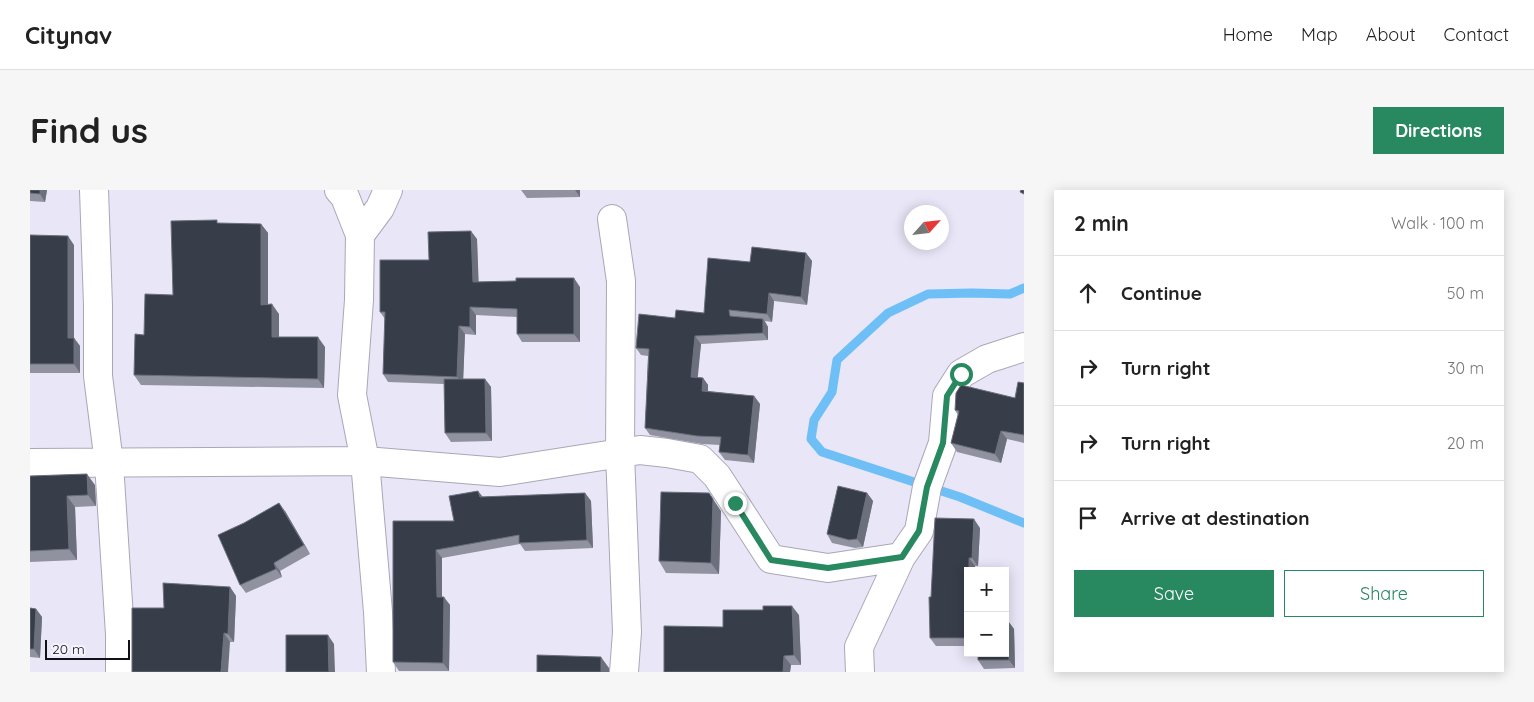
<!DOCTYPE html>
<html lang="en">
<head>
<meta charset="utf-8">
<style>
	:root { --surface:#fff; --page:#f6f6f6; --text:#222; --muted:#767676; --line:#e0e0e0; --accent:#288860 }
	body { margin:0; font-family:Quicksand,sans-serif; background:var(--page); color:var(--text) }
	.controls { position:absolute; right:15px; bottom:15px; display:grid; overflow:hidden; border-radius:0px; box-shadow:0 2px 12px #0003 }
	.controls button { width:45px; height:45px; display:grid; place-items:center; padding:0; border:0; border-bottom:1px solid var(--line); background:var(--surface); color:var(--text); font:25px sans-serif }
	.compass { position:absolute; left:874px; top:15px; width:45px; height:45px; border-radius:50%; background:var(--surface); box-shadow:0 2px 12px #0003; rotate:63deg }
	.scale { position:absolute; left:15px; bottom:12px; width:85px; box-sizing:border-box; padding-left:5px; border:2px solid #111016; border-top:0; font-size:14px; line-height:18px; white-space:nowrap; color:#111016; -webkit-text-stroke:4px #f5f4fe; paint-order:stroke }
	.stop { position:absolute; width:15px; height:15px; margin:-11px; border:4px solid #288860; border-radius:50%; background:#fff }
	.stop.end { background:#288860; border-color:#fff; box-shadow:0 1px 5px #0008 }
	.list { margin:0; padding:0; list-style:none }
	h2 { display:flex; justify-content:space-between; align-items:center; height:65px; margin:0; padding:0 20px; font-size:21px }
	h2 small { font-size:16px; font-weight:400; color:var(--muted) }
	.list li { display:grid; grid-template-columns:32px 1fr auto; gap:15px; align-items:center; box-sizing:border-box; height:75px; padding:0 20px; border-top:1px solid var(--line) }
	.list b { display:block; font-size:19px; white-space:nowrap }
	.list em { font-size:16px; font-style:normal; color:var(--muted) }
	.actions { display:flex; gap:10px; padding:15px 20px }
	.actions a { flex:1; padding:11px 0; border:1px solid var(--accent); border-radius:0px; text-align:center; font-size:18px; color:var(--accent) }
	.actions .main { background:var(--accent); color:#fff }
	.icon { flex:none; width:28px; height:28px; fill:none; stroke:currentColor; stroke-width:2; stroke-linecap:round; stroke-linejoin:round }
	.map { position:relative; flex:none; width:994px; height:482px; overflow:hidden; border-radius:0px }
	header { display:flex; align-items:center; gap:30px; box-sizing:border-box; height:70px; padding:0 25px; background:var(--surface); border-bottom:1px solid var(--line) }
	header strong { font-size:24px }
	nav { display:flex; gap:28px; margin-inline-start:auto; font-size:18px }
	.intro { display:flex; align-items:center; justify-content:space-between; box-sizing:border-box; height:120px; padding:0 30px }
	h1 { margin:0; font-size:35px }
	.button { padding:12px 22px; border-radius:0px; background:var(--accent); color:#fff; font-size:18px; font-weight:700 }
	main { display:flex; gap:30px; padding:0 30px }
	aside { flex:1; background:var(--surface); border-radius:0px; box-shadow:0 2px 12px #0003 }
	.map>svg:first-child { display:block }
	.lines { fill:none; stroke-linecap:round; stroke-linejoin:round }
	.stream { stroke:#6dbff5; stroke-width:9 }
	.minor-casing { stroke:#a9a7b7; stroke-width:30 }
	.minor { stroke:#fff; stroke-width:28 }
	.wall { fill:#9092a0 }
	.shaded-wall { fill:#6c707d }
	.building { fill:#373d49; stroke:#6c707d }
	.route { stroke:#288860; stroke-width:6 }
</style>
</head>
<body>
<header>
<strong>Citynav</strong>
<nav><a>Home</a><a>Map</a><a>About</a><a>Contact</a></nav>
</header>
<div class="intro"><h1>Find us</h1><a class="button">Directions</a></div>
<main>
<div class="map">
<svg width="994" height="482" viewBox="0 0 994 482">
	<rect width="100%" height="100%" fill="#e8e6f7"/>
	<g class="lines">
		<path class="stream" d="M994,98l-14,6 -38,-1 -44,1 -40,19 -51,47 -5,32 -18,28 -3,19 11,13 138,45 64,26"/>
		<defs>
			<path id="minor" d="M64,0l4,115v71l11,87 11,171v38
				M309,0l6,7 15,38 -1,65 -7,95 13,66 13,151 3,60
				M582,29l9,62 -1,172 7,179 -3,40
				M330,45l20,-27 8,-18
				M0,273l335,-2 135,11 140,-22 27,3 33,6 17,17 54,83 57,9 73,-11
				M830,482l-1,-25 42,-90 18,-26 8,-44 16,-44 4,-47 14,-22 26,-15 37,-12"/>
		</defs>
		<use href="#minor" class="minor-casing"/>
		<use href="#minor" class="minor"/>
	</g>
	<path class="wall" d="M0,0h17l-2,12 -15,-1z
		M491,0h59v7l-53,1z
		M189,33l42,1 7,9v72l11,9v23l46,10 -1,41 -183,-3 -7,-10 10,-40 29,-40z
		M0,45l44,10v93l6,8v27h-50z
		M447,49l1,43 102,5v55h-58l-5,-8v-17l-41,-2v20l-11,-1 -2,45h22l6,8 1,54 -41,1 -6,-9 -1,-49 -56,-2 -5,-8 2,-55 -5,-7 49,-52z
		M776,63l6,8 -5,44 -33,-4 -2,21 -7,-1 3,6v13l-67,4 -4,33 6,1 5,7v6l46,5 6,8 -6,59 -29,-3 -6,-8 1,-7 -18,-1 -52,-9 -5,-7 3,-72 -7,-1 -5,-7 39,-30 29,-5 46,-51z
		M994,193v60l-17,-4 -6,24 -44,-11 -6,-9 7,-28 -3,-5 60,-12z
		M0,286l65,9 1,21 -21,1 2,53 -47,2z
		M448,301l5,6 102,-4 6,8 2,47 -68,3 -5,-7 -78,14v39l8,8 -1,66h-50l-6,-9v-141h61z
		M837,303l6,8 -10,46 -8,1 -23,-5 -5,-9z
		M255,321l25,43 -30,17 2,6 -36,16 -6,-8z
		M691,321l-2,63 -53,-1 -7,-12z
		M950,338l-2,38h-3l-7,5v75h-32l-6,-8 1,-41z
		M200,397l6,9 -2,46h-4l-66,-34z
		M0,418l6,1 6,8 -2,41 -10,-1z
		M769,425l2,50h-10l-1,7h-126l59,-45z
		M978,431l6,8 1,39 -31,1 -6,-9v-4l-3,-3h30z"/>
	<path class="shaded-wall" d="M10,0h7l-2,12 -5,-8z
		M545,0h5v7z
		M231,34l7,9v81l-7,-9z
		M441,41l6,8 2,51 -6,-8z
		M38,46l6,9v93l6,8v27l-6,-9 -6,-26z
		M776,63l6,8 -5,44 -6,-8z
		M544,88l6,9v55l-6,-8z
		M739,103l5,8 -2,21 -5,-8z
		M242,114l7,10v32l-7,-9z
		M440,117l6,8v20l-6,-8z
		M733,129l5,8v13l-5,-7z
		M429,136l6,8 -2,51 -6,-8z
		M665,146l6,8 -4,41 -6,-8z
		M288,147l7,10 -1,41 -6,-9z
		M673,188l5,7v13l-6,-7z
		M455,189l6,8 1,54 -6,-8z
		M724,206l6,8 -6,59 -6,-8z
		M971,241l6,8 -6,24 -6,-9z
		M57,284l8,11 1,21 -8,-11z
		M448,301l6,8 -4,-2z
		M555,303l6,8 2,47 -6,-8z
		M679,303l12,18 -2,63 -8,-11z
		M837,303l6,8 -10,46 -6,-8z
		M37,306l8,11 2,53 -8,-11z
		M249,313l6,8 25,43 -6,-9z
		M944,329l6,9 -2,38 -6,-8z
		M406,360l6,8v47l-5,-8z
		M939,368l6,8v5h-6z
		M244,373l6,8 2,6 -6,-8z
		M200,397l6,9 -2,46 -6,-8z
		M414,407l6,8 -1,66 -6,-8z
		M762,416l7,9 2,50 -7,-10z
		M6,419l6,8 -2,41 -6,-9z
		M978,431l6,8 1,39 -6,-8z
		M194,443l6,9 -2,30h-7z
		M298,445l6,9 1,28h-6z
		M754,466l7,9 -1,7h-7z
		M571,467l8,11v4h-8z"/>
	<path class="building" d="M0,0h10v4l-10,-1z
		M991,0h3v4l-4,-2z
		M187,30v3l44,1v81l11,-1v33h46v42l-184,-4 1,-41 9,1 1,-41 28,1 -2,-74z
		M441,41l2,51 43,-1v-3h58v56h-57v-25l-47,-2v20l-11,-1 -2,51 -74,-3 2,-62h-5v-52h49l-1,-28z
		M0,45l38,1v102h6v26h-44z
		M722,57l54,6 -5,44 -32,-4 -2,21 -38,-4 1,6 33,3v14l-68,3 -4,41 12,1 -1,13 52,5 -6,59 -29,-3 2,-15 -24,-1 -52,-8 4,-79 -13,-1 3,-34 36,4 1,-8 28,3 4,-55 42,4z
		M414,189h41l1,54h-41z
		M988,192l6,1v52l-23,-4 -6,23 -44,-11 8,-32 -4,-1 1,-17 5,-8 54,13z
		M57,284l1,21 -21,1 2,53 -39,2v-75z
		M808,296l29,7 -10,46 -8,1 -22,-6z
		M448,301l2,6 105,-4 2,47 -68,3v-8l-83,15 1,47h7l-1,66 -50,-1v-141h61l-5,-25z
		M631,302l48,1 4,6 -2,64 -52,-2z
		M249,313l25,42 -30,18 2,6 -36,16 -22,-50 26,-12z
		M905,328l39,1 -2,39h-3v13h-1v67h-38l-1,-41h2z
		M133,393l67,4 -2,47 -4,-1 -3,39h-89v-64h32z
		M733,416h29l2,49 -10,1 -1,16h-119v-46l59,1v-17h40z
		M0,418l6,1 -2,40h-4z
		M975,431h3l1,39h-31v-7h27z
		M256,445h42l1,37h-43z
		M507,465l64,2v15h-64z"/>
	<g class="lines">
		<path class="route" d="M705,313l36,57 57,8 74,-11 17,-26 8,-44 16,-44 4,-47 14,-22"/>
	</g>
</svg>
<div class="controls">
<button>+</button>
<button>−</button>
</div>
<svg class="compass" viewBox="-18 -18 36 36"><path d="M0-13l5 13h-10z" fill="#e53935"/><path d="M0 13l5-13h-10z" fill="#767676"/></svg>
<div class="scale">20 m</div>
<div class="stop" style="left:931px;top:184px"></div>
<div class="stop end" style="left:705px;top:313px"></div>
</div>
<aside>
<h2>2 min<small>Walk · 100 m</small></h2>
<ul class="list">
<li><svg class="icon" aria-label="ahead" viewBox="0 0 24 24"><path d="M12 20V5M6 11l6-6 6 6"/></svg><div><b>Continue</b></div><em>50 m</em></li>
<li><svg class="icon" aria-label="right" viewBox="0 0 24 24"><path d="M7 20v-9h11M14 6l5 5-5 5"/></svg><div><b>Turn right</b></div><em>30 m</em></li>
<li><svg class="icon" aria-label="right" viewBox="0 0 24 24"><path d="M7 20v-9h11M14 6l5 5-5 5"/></svg><div><b>Turn right</b></div><em>20 m</em></li>
<li><svg class="icon" aria-label="arrive" viewBox="0 0 24 24"><path d="M6 21V4h12l-3 4 3 4H6"/></svg><div><b>Arrive at destination</b></div></li>
</ul>
<div class="actions"><a class="main">Save</a><a>Share</a></div>
</aside>
</main>
</body>
</html>
